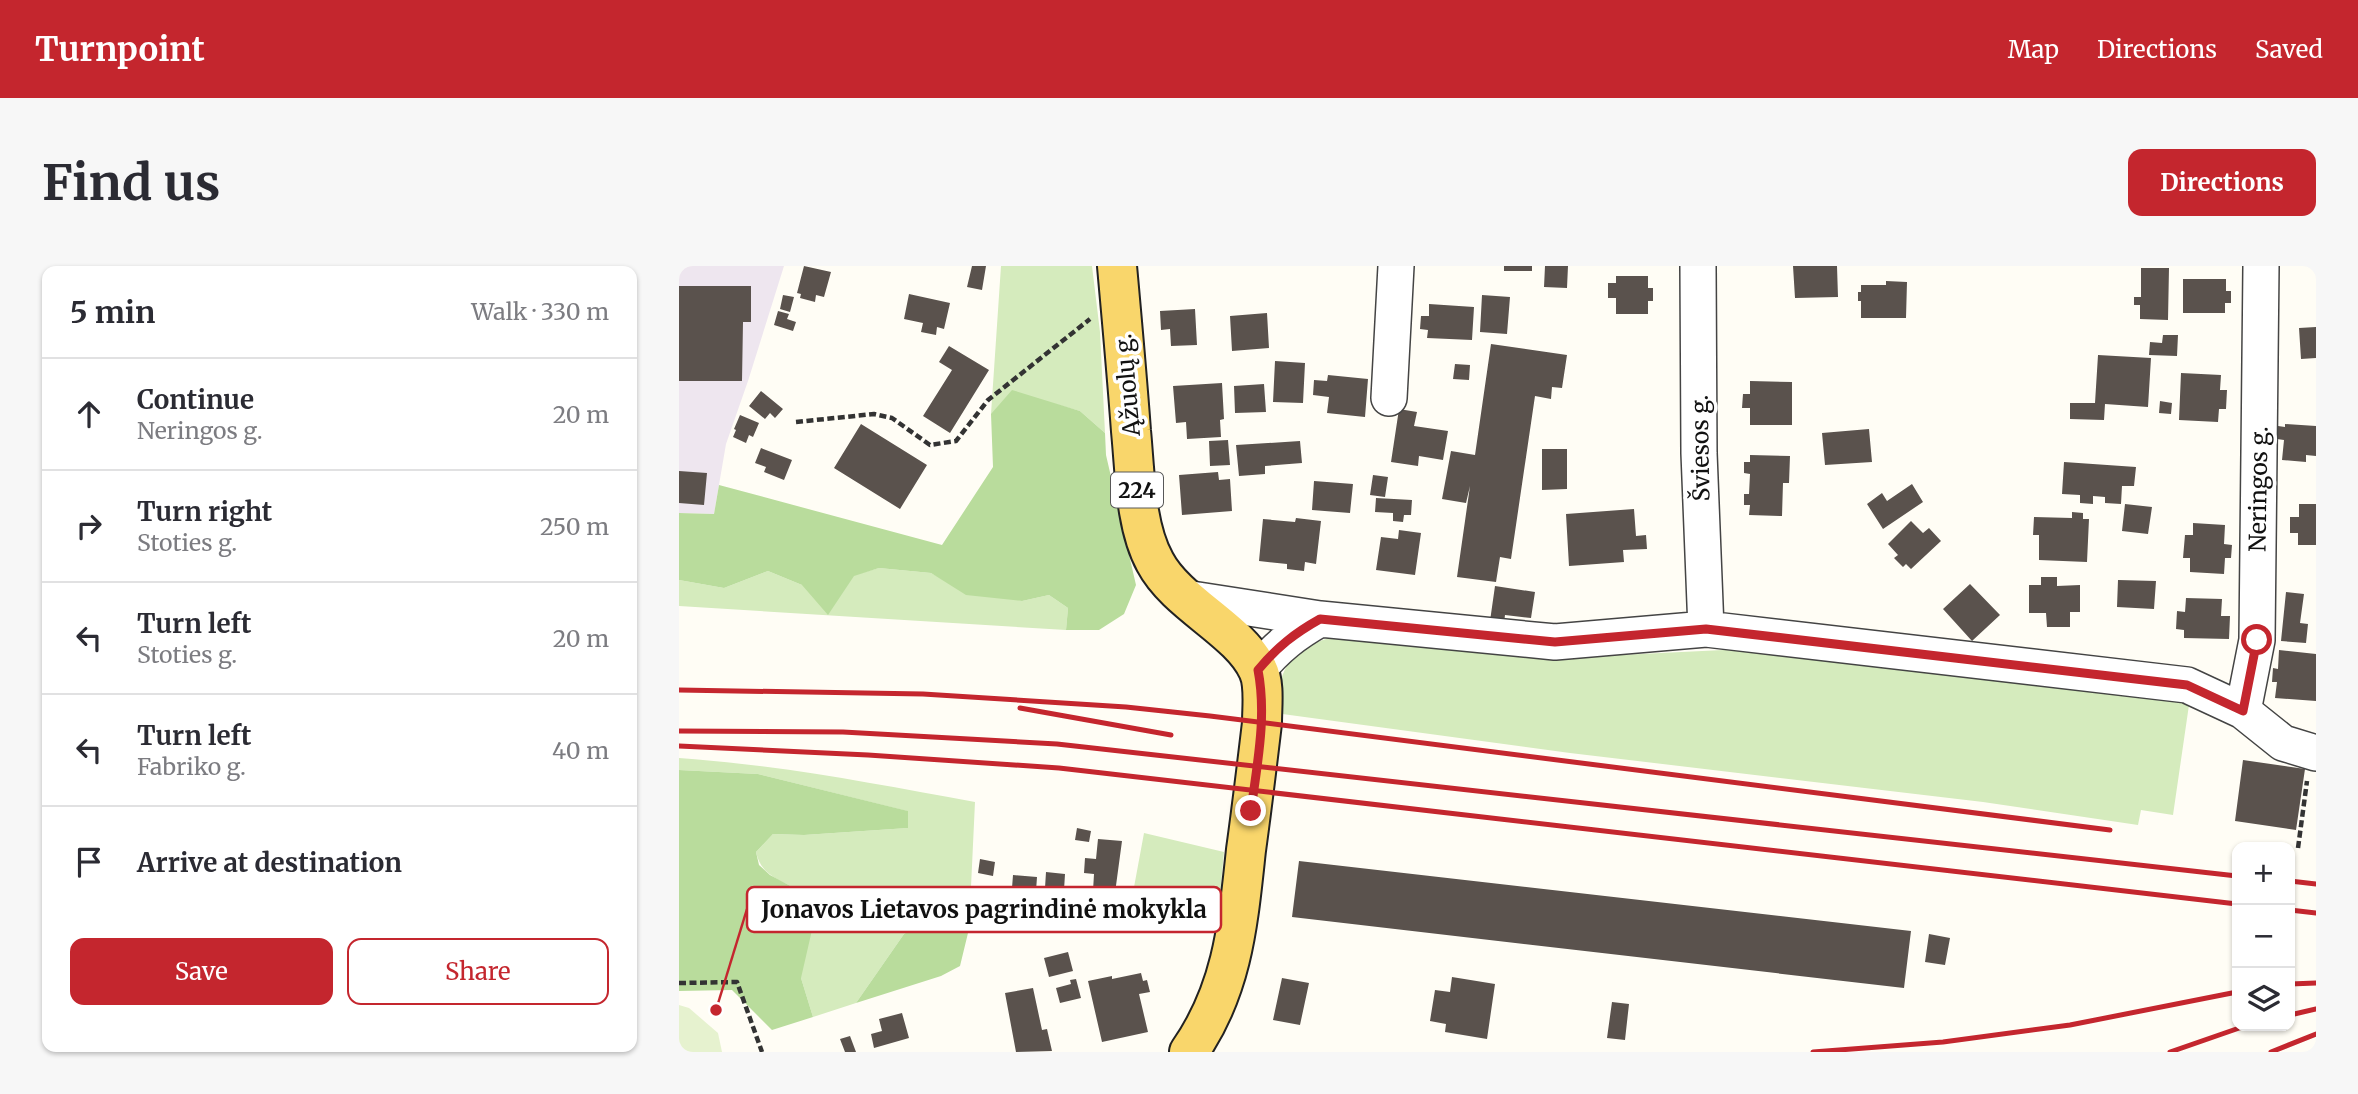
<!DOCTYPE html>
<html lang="en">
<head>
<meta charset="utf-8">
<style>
	:root { --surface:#fff; --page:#f7f7f7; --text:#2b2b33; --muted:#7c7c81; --line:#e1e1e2; --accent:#c4262e }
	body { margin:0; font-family:Merriweather,serif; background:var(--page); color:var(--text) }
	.controls { position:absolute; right:21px; bottom:21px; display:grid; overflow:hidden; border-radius:14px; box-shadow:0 2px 5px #0004 }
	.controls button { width:63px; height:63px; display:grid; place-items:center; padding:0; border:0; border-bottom:2px solid var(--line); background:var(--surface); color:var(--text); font:35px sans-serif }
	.stop { position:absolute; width:21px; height:21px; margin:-16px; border:5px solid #c4262e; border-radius:50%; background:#fff }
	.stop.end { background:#c4262e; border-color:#fff; box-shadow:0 2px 7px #0008 }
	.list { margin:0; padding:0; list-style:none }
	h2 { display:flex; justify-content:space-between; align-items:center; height:91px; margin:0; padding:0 28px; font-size:30px }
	h2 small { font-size:23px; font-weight:400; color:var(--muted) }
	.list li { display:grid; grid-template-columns:46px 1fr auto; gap:21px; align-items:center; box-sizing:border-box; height:112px; padding:0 28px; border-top:2px solid var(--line) }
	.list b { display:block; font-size:26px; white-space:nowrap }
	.list p { margin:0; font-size:23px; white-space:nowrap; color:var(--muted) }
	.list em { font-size:23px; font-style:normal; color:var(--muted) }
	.actions { display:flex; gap:14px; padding:21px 28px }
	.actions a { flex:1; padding:16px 0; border:2px solid var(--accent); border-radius:14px; text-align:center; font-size:24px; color:var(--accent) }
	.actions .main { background:var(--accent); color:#fff }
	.icon { flex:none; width:38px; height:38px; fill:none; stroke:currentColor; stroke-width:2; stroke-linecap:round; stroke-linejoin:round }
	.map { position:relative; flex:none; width:1637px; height:786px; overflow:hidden; border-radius:14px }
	header { display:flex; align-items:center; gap:42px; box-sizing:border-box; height:98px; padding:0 35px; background:var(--accent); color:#fff }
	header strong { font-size:33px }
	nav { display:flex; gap:38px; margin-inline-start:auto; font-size:24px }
	.intro { display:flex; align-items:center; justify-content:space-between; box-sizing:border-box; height:168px; padding:0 42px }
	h1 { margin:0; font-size:49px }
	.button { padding:18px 32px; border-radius:14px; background:var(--accent); color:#fff; font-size:24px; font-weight:700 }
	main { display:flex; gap:42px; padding:0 42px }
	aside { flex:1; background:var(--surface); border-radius:14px; box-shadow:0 2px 5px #0004 }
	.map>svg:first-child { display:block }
	.industrial { fill:#eee6ef }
	.green { fill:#d5ebbd }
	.forest { fill:#b9dc9c }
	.pitch { fill:#e6f2cf }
	.building { fill:#5a524d }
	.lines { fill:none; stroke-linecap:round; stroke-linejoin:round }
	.minor-casing { stroke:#444; stroke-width:38 }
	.major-casing { stroke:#222; stroke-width:42 }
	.path { stroke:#333; stroke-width:4.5; stroke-dasharray:7 3.5; stroke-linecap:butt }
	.minor { stroke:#fff; stroke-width:35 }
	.major { stroke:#f9d66b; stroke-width:38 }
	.rail { stroke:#c4262e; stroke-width:5 }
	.route { stroke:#c4262e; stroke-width:9 }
	.labels { text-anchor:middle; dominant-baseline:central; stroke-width:7; stroke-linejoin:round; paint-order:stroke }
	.shield { fill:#fff; stroke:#585858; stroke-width:2 }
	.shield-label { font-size:21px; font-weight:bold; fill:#111 }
	.street-label { font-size:23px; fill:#111; stroke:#fff }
	.leader { fill:none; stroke:#c4262e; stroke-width:2.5 }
	.callout-dot { fill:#c4262e; stroke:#fff; stroke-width:2.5 }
	.callout { fill:#fff; stroke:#c4262e; stroke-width:2.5 }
	.callout-label { font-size:24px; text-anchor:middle; font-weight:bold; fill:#111 }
</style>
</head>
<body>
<header>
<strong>Turnpoint</strong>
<nav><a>Map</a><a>Directions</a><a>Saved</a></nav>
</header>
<div class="intro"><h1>Find us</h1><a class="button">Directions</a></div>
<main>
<aside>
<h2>5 min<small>Walk · 330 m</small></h2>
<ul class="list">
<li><svg class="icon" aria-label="ahead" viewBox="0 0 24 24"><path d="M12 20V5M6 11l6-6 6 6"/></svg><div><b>Continue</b><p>Neringos g.</p></div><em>20 m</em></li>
<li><svg class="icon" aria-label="right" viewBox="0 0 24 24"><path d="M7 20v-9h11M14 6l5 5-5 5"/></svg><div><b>Turn right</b><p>Stoties g.</p></div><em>250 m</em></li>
<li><svg class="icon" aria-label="left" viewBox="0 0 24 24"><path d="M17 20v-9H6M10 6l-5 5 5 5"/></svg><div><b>Turn left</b><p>Stoties g.</p></div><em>20 m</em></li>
<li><svg class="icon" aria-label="left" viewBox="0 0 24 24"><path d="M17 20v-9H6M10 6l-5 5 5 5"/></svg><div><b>Turn left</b><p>Fabriko g.</p></div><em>40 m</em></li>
<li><svg class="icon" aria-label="arrive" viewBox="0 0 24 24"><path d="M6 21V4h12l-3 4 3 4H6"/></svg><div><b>Arrive at destination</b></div></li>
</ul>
<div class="actions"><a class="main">Save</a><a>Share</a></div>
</aside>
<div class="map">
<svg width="1637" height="786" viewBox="0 0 1637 786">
	<rect width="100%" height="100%" fill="#fffdf5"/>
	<path class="industrial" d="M0,0h105l-36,115 -22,63 -12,70 -35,-1z"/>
	<path class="green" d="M322,0h91l8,66 5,101 -25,-22 -25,-7 -64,10z
		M200,302l52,5 15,8 76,20 27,-6 19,13 -2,22 -387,-24v-26l45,8 44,-17 34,14 52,-10z
		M659,370l219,22 187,-9 446,49 -17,117 -32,-5 -3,15 -155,-23 -413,-49 -295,-40c6,-48 14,-66 63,-77z
		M0,492c100,7 197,26 296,44l-5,106 -36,8 -30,18 -48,69 -43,14 -12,-39 -3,-88c-20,-11 -37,-15 -42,-38l17,-18 31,1 104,-7 -1,-17 -149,-37 -79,-4z
		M465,567l80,19 -6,63 -86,-17z"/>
	<path class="forest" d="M333,124l68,21 25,22 1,22 30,130 -12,29 -25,16h-33l2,-22 -19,-13 -27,6 -56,-6 -35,-22 -52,-5 -25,8 -26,39 -26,-30 -34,-14 -44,17 -45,-8v-67l35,1 5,-29 223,60 51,-78 -2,-53z
		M0,504l79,4 150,37v17l-104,7 -31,-1 -17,18 3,13 11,10 28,15 11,19 3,21 -11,48 12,39 -41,13 -40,-40 -53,1z
		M291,642l-2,25 -8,33 -19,10 -85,27 48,-69 30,-18z"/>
	<path class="pitch" d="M0,739l10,3 29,25 4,19h-43z"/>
	<path class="building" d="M125,0l27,6 -7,25 -8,-2 -1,7 -15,-4 1,-4 -4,-1z
		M293,0h14l-4,24 -15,-3z
		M825,0h28v5h-28z
		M866,0h23l-1,22 -23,-1z
		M1114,0h44l1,31 -43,1z
		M1462,2h28l-1,52 -28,-1v-14h-6v-8h7z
		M937,10h32v12h5v13h-5v13h-32v-16h-8v-15h8z
		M1504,13h43v12h5v12h-6v10h-42z
		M1207,15l21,1 -1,36h-45v-17h-3v-9h3v-7h25z
		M0,20h72v36h-8l-1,59h-63z
		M230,28l41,9 -6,26 -7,-2 -1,8 -15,-3 2,-9 -19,-4z
		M104,29l11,2 -4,15 -10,-3z
		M803,29l28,2 -3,37 -27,-2z
		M750,38l45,3 -2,33 -45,-2 1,-8 -8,-1 1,-13h8z
		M516,43l2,36 -26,1 -1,-17 -9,1 -1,-19z
		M99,45l11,3 -2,5 9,3 -3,9 -19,-6z
		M588,47l2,35 -37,3 -2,-35z
		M1637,61v31l-15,1 -2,-31z
		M1484,69h15l-1,21 -28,-1 1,-13 12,1z
		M812,78l76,11 -5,33 -10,-1 -1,12 -16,-3 -24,163 -11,-2 -4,25 -39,-5 13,-91 -4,17 -24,-4 9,-48 24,4z
		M270,80l40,24 -39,63 -27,-17 29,-46 -13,-8z
		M1419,89l53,3 -3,49 -43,-3 -1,16 -34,-1v-16h25z
		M596,95l30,2 -2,40 -30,-1z
		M776,98l15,1 -1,15 -16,-1z
		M1502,107l40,2 -1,15h7l-1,19h-7l-1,13 -39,-2z
		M649,109l40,4 -3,38 -38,-4 2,-16 -16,-2 1,-15 13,1z
		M1071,115l42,1v43h-42v-17h-8l1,-14h7z
		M543,117l2,36 -4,1 1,17 -34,2 -1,-17 -10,1 -3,-37z
		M585,118l2,28 -31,1 -1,-27z
		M82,125l22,18 -8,9 -5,-5 -5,6 -16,-13z
		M1481,135l12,2 -1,11 -12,-1z
		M720,143l18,3 -3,14 34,5 -5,29 -24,-4 -1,10 -27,-4z
		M61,149l19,8 -6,14 -4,-2 -3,8 -13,-6 3,-7 -2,-1z
		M182,158l66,41 -27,44 -66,-41z
		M1606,158l31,2v30l-10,-1v7l-24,-2 2,-20 -7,-1 1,-13 7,1z
		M1190,163l3,33 -47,3 -3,-32z
		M549,174l2,25 -20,1 -1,-25z
		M621,175l2,22 -37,3v8l-26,2 -3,-31z
		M82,182l31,12 -8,20 -20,-8 2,-5 -11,-4z
		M863,183h25v40l-25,1z
		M1071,189l40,1 -1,27h-6l-1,33 -33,-1 1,-10h-6v-11h5l1,-20 -6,-1v-11h6z
		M1385,196l72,5 -2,19h-12l-1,18 -16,-1v-6l-12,-1v8l-13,-1v-8l-18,-1z
		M0,205l28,2 -3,32 -25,-2z
		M539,206l1,8 11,-1 2,32 -50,4 -3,-40z
		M694,209l15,2 -3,20 -15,-2z
		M635,215l39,3 -3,29 -38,-3z
		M1233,218l11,18 -40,27 -16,-25 15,-11 5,8z
		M697,232l36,2 -1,15h-7l-1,7 -10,-1v-8l-18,-1z
		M1446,238l27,3 -4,27 -26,-3z
		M1620,238h17v41h-18v-12h-8v-16h9z
		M955,243l2,27 10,-1 1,14 -24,1 1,12 -55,4 -3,-52z
		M1393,246l11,1v6h6l-2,43 -48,-2v-25h-6l1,-18 38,1z
		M617,252l25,3 -5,43 -11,-2 -1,9 -17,-2v-5l-28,-3 4,-42 32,3z
		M1232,255l12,12 6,-5 12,13 -30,28 -5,-5 -3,3 -9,-9 4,-3 -10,-11z
		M1514,257l32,2 -1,19 8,1 -1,13h-6l-1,16 -34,-2v-14h-7l2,-23h8z
		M720,264l22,3 -6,42 -39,-5 5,-33 17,2z
		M1362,311h16v9l23,-1v27h-10v15h-23l-1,-14h-17v-28h12z
		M1439,314l38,1 -2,28 -37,-2z
		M1291,318l30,31 -28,26 -29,-32z
		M816,320l40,6 -4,26 -26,-3 -1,8 -14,-2z
		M1607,326l18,2 -4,29 8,1 -2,19 -25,-2z
		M1507,332l36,1 -1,17h9l-1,23 -45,-1v-8l-8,-1 1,-18 8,1z
		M1600,384l37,4v47l-41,-3 2,-16h-5l1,-14 5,1z
		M1564,494l62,9 -9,61 -61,-9z
		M398,562l14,3 -2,11 -14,-2z
		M419,573l24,2 -7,52 -22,-2 1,-17 -10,-1 1,-15 11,1z
		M301,593l15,3 -2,14 -15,-3z
		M620,595l612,70 -7,57 -612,-71z
		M367,606l19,2 -1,16 -19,-2z
		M334,609l24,2 -1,14 -24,-3z
		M309,647l34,2v11h-9v7l-26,-1z
		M1250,668l21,4 -5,27 -20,-3z
		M389,686l5,19 -24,6 -5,-19z
		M462,707l2,8 4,-1 3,12 -11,2 9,38 -46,10 -14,-61 24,-5v3z
		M773,711l43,7 -8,55 -42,-7 1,-8 -16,-3 5,-31 15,2z
		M603,712l27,5 -9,42 -27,-5z
		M397,713l5,19 -21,5 -4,-15 15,-4 -1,-4z
		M354,722l9,42 5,-1 5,22 -36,1 -11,-59z
		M933,736l17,2 -4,36 -18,-2z
		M223,747l7,25 -35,10 -3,-14 11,-3 -3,-12z
		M171,770l6,16h-11l-5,-13z"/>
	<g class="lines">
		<defs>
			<path id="minor" d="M1019,0l1,187 7,176
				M710,132l7,-132
				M506,332l135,21
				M579,404c19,-23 37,-37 62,-51l235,23 151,-13 481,56 56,26 40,32 33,10
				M1564,445l14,-71 4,-374"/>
			<path id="major" d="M438,0c5,55 10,110 14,165 4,40 4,95 24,131 22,42 85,68 103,108 7,14 4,36 4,53 -5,42 -10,84 -16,127 -8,74 -13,139 -57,202"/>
		</defs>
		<use href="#minor" class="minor-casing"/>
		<use href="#major" class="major-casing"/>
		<path class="path" d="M117,156l78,-8 18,4 38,27 26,-4 32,-41 102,-81
			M1619,582l9,-67
			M0,717l58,-1 25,70"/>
		<use href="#minor" class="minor"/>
		<use href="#major" class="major"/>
		<path class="rail" d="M0,424l244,4 203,13 84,9 900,114
			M341,442l151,27
			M0,465l164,1 214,12 1180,132
			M0,480l189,9 191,13 1178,136
			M1611,615l26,3
			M1611,644l26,3
			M1611,718l26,-1
			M1611,749l26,-6
			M1134,786l130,-10 127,-17 167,-33
			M1491,786l75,-26
			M1592,786l45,-18"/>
	</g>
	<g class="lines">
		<path class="route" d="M572,545c6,-47 16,-94 7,-141 19,-23 37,-37 62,-51l235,23 151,-13 481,56 56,26 14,-71"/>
	</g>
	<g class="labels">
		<rect class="shield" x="432" y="206.5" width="52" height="35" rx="5"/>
		<g class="shield-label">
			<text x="458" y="224">224</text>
		</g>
		<g class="street-label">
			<text transform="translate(448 119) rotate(-95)">Ąžuolų g.</text>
			<text transform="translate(1021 182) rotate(-91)">Šviesos g.</text>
			<text transform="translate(1579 223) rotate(-89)">Neringos g.</text>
		</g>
	</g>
	<path class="leader" d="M37 744L68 643"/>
	<circle class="callout-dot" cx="37" cy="744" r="7"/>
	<rect class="callout" x="68" y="621" width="474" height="45" rx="7"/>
	<g class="callout-label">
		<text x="305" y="652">Jonavos Lietavos pagrindinė mokykla</text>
	</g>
</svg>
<div class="controls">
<button>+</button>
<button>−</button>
<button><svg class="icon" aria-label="layers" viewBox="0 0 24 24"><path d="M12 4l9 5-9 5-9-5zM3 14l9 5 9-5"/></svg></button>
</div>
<div class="stop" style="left:1578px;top:374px"></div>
<div class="stop end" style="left:572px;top:545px"></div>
</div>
</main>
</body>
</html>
